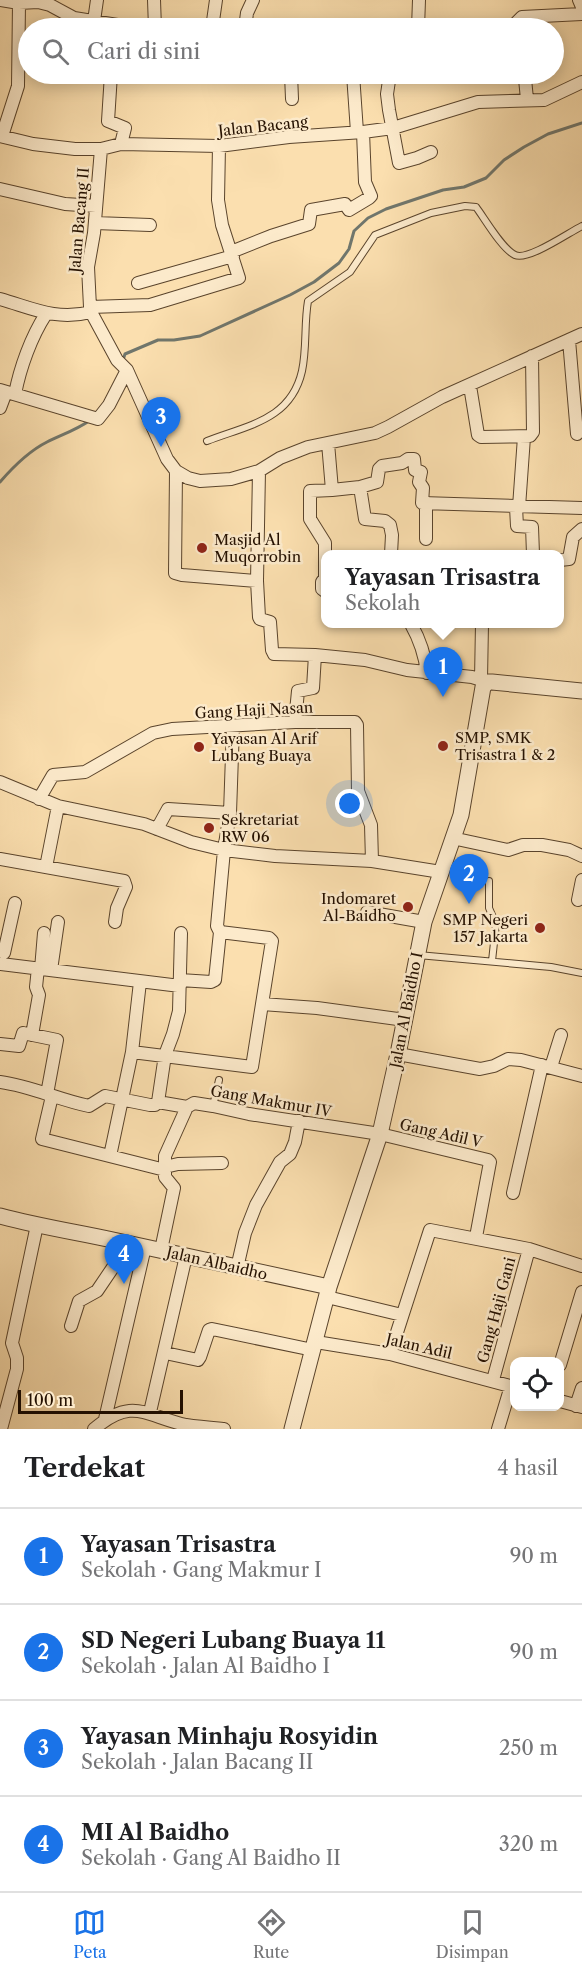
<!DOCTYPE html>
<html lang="id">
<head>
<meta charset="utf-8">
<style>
	:root { --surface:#fff; --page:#f2f2f2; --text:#202124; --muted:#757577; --line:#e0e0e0; --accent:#1a73e8 }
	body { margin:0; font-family:"Libre Caslon Text",serif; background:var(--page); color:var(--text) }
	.controls { position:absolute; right:18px; bottom:18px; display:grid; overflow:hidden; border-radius:12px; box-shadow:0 3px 15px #0003 }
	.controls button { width:54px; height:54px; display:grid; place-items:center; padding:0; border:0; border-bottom:2px solid var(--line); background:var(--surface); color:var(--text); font:30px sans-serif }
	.scale { position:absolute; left:18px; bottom:15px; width:165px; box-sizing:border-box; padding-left:6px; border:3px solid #251101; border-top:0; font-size:16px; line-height:21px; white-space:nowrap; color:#251101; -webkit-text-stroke:4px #fceacb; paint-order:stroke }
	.you { position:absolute; left:350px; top:804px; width:21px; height:21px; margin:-15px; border:4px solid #fff; border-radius:50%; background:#1a73e8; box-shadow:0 0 0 9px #1a73e833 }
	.badge { display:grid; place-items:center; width:39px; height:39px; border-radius:50%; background:var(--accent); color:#fff; font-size:20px; font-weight:700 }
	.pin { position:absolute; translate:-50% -50px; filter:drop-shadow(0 2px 3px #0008) }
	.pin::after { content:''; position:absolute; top:32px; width:21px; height:18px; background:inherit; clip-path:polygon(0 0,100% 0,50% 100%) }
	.popup { position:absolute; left:321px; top:550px; width:243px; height:78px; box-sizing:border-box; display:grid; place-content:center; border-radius:12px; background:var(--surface); filter:drop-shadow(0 2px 4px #0005); font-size:20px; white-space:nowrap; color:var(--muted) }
	.popup b { font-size:22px; color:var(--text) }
	.popup::after { content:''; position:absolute; left:50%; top:100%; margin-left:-12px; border:12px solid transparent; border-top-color:var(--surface) }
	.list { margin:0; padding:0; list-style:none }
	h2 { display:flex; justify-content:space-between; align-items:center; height:78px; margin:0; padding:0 24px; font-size:26px }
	h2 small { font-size:20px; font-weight:400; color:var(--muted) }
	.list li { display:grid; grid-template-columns:39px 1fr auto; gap:18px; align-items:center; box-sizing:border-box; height:96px; padding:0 24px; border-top:2px solid var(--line) }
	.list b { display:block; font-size:22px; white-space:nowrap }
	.list p { margin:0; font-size:20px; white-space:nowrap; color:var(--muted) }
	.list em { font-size:20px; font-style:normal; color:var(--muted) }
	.icon { flex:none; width:33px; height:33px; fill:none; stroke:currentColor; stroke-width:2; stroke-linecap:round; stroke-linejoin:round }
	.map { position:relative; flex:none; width:582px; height:1429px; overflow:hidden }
	.search { position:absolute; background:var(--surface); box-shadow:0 3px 15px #0003; left:18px; right:18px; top:18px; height:66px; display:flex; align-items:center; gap:15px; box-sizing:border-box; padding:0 21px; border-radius:33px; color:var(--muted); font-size:22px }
	.sheet { height:462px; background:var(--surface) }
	nav { display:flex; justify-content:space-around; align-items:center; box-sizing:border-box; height:84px; border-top:2px solid var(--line); background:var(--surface); font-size:16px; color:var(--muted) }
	nav a { display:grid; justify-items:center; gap:3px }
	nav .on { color:var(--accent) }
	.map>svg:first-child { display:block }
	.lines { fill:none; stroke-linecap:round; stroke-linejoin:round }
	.stream { stroke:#70766c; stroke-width:3 }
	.service-casing { stroke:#5a442c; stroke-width:8 }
	.minor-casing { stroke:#5a442c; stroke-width:14 }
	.tertiary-casing { stroke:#5a442c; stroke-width:17 }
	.service { stroke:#fceacb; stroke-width:6 }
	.minor { stroke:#fceacb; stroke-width:12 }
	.tertiary { stroke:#fceacb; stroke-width:15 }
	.poi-dot { fill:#8f2418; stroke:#fceacb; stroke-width:2 }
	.labels { text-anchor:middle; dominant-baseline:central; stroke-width:5; stroke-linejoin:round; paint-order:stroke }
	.street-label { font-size:15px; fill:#251101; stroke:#fceacb }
	.poi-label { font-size:15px; fill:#251101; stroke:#fceacb; text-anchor:start }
</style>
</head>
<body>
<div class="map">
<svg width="582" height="1429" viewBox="0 0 582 1429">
	<rect width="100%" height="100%" fill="#fbdfaf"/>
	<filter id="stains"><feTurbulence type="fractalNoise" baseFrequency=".00333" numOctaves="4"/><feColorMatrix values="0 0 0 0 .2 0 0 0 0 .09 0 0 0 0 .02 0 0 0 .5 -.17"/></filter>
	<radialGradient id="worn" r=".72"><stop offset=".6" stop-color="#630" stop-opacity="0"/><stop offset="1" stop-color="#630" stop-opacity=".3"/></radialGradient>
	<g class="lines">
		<path class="stream" d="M123,360l2,-6 33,-14h16l26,-4 90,-41 24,-13 25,-19 10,-14 5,-18 14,-13 18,-9 57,-19 21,-3 22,-9 18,-18 20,-13 24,-13 34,-11
			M0,482c13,-15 29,-31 47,-40 14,-7 29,-12 42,-21"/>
		<defs>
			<path id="service" d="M207,441c41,-16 84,-21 95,-70 5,-23 2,-47 6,-70l42,-29 25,-37 56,-22 34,-7 11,1c9,12 26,42 39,48 13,6 53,-22 67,-29
				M489,881v27l7,16 -4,37
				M418,955l133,12 31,6
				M213,1106l6,-26"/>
			<path id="minor" d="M1,0l18,3 19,-1 12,3 24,13 62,10
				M154,0l1,28
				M579,0l3,7
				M93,28l4,-28
				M212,28l4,-28
				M245,28l2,-15 6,-13
				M418,28l1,-28
				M433,28l36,-3 37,3 7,-2 9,-9 60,-3
				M111,74l-3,47 17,7 -4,16
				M291,74l1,25
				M353,74l4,58
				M390,74l-3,20 2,16 10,53 18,-5 14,-6
				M522,74v3l3,2 2,20
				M0,136l33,8 42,5h26l20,-5 98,2 70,-9 74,-5 30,-4 85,-26 66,-2 38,-18
				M2,136l16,-50 1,-83
				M101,149l-7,84 -6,34 2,40 1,5 26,48 10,10 40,89 9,12 12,7 12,3 31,-2 28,-8 21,-13 28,-11 67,-14 13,-6 54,-30 140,-63
				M0,189l65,15 31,2
				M95,223l55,2
				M231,252l40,-16 38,-12 2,-14 34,-6 4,6 20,-12 2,-2 -6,-14 -2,-50
				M138,283l95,-27
				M0,299c32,9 56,22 91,13
				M90,307l60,-2 89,-27 -17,-53 -4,-25 1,-54
				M569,340l8,94
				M470,386l8,49 3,2 49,-1 3,-4 -1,-76
				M0,390l98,29 11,-14 18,-35
				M15,394c5,-26 16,-57 31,-80
				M0,408l6,-16
				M176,471l-1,102 7,2 75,6
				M259,471l-2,110 2,36 1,2 10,3 2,28 2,4 41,1 50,5 42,10 65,7 16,5
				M360,487l5,32 20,2 5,4 2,10 -1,19
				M332,490l28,-3 17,-5 2,-13 3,-3 20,-3 6,-4h6l1,11 6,2 -2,10 4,6 -1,15 160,5
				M426,502v37
				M516,507l1,19 15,1 1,27
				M519,507l5,-70
				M560,560l9,-1 4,-22 9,-8
				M326,592l-4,-3v-7l3,-4v-35l-15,-24v-28l22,-1 -4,-47
				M411,624c9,16 14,30 16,49
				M481,679l1,-55
				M295,722l3,-31 15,-3 2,-33
				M0,782l58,24 86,18 47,18 33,8 51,6 97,5 69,11
				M39,799l14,-24 32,-3 68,-39 19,-4 123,-7h60l2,3 1,66 13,34 1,36
				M157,829l11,-20 62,4
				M452,838l56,12 15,-5h19l27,5 13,6
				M0,859l124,22 2,6 -9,21 -2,14
				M46,867l12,-61
				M578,900l4,-20
				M367,912l57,10
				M4,953l11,-50
				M1,964l179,22
				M41,969l3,-36
				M51,970l7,-48
				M180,980l31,2 4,-2 5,-48 -3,-6 7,-76 6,-37 3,-87
				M262,1004l55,4 88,12
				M32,1035l7,-40 -3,-8 2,-19
				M0,1044l19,2 4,-13 34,7 -10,54
				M132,1052l120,15 20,-126 -3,-3 -49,-6
				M398,1054l82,15 14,-3 14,-7 13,1 61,16
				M551,1067l10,-32
				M0,1082c31,4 59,18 89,24l16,-10 45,9h5l3,-3
				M52,1096l-10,43 123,31
				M158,1102l29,5 7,-4 19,3 36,8 131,20 108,26 2,2 -14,75
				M158,1102l7,-47 8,-21 6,-23 2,-78
				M110,1156l22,-104 8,-70
				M165,1167l13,-3 44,-1
				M513,1193l29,-128
				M161,1250l13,-62 -9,-11v-21l22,-49
				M237,1268l8,-35 11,-28 24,-43 10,-8 5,-12 4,-21
				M327,1297l75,18
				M71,1326l8,-25 18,-10 23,-34 5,-15
				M316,1342l74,12 124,33
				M165,1353l33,7 2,-3 9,-27 3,-1 101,21
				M390,1354l40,-124 99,19 53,17
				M560,1365l22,-73
				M493,1380l36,-131
				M560,1401l22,6
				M576,1406l6,-18
				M150,1412l36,-156
				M105,1419l40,-172
				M1,1429l16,-60v-11l-5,-15 25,-118
				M94,1429c39,-33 51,-13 92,-4 13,2 26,3 38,4
				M498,1429l13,-43"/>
			<path id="tertiary" d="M0,1216c37,10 75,16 113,24 72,15 144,32 216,47
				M292,1429l37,-142 51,-153 18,-80 26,-132 37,-107 22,-128 5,-5h4l90,9"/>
		</defs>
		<use href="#service" class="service-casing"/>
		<use href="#minor" class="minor-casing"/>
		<use href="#tertiary" class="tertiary-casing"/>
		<use href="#service" class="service"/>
		<use href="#minor" class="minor"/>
		<use href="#tertiary" class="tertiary"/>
	</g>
	<g class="poi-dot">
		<circle cx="202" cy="548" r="6"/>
		<circle cx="443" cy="746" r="6"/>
		<circle cx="199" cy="747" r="6"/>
		<circle cx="209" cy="828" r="6"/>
		<circle cx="408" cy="907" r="6"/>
		<circle cx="540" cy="928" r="6"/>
	</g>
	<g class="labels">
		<g class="street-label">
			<text transform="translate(263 126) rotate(-6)">Jalan Bacang</text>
			<text transform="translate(79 220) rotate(-85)">Jalan Bacang II</text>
			<text transform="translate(254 710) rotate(-3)">Gang Haji Nasan</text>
			<text transform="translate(406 1010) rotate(-79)">Jalan Al Baidho I</text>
			<text transform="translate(271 1101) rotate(10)">Gang Makmur IV</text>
			<text transform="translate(441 1133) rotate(13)">Gang Adil V</text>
			<text transform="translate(217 1263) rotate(13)">Jalan Albaidho</text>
			<text transform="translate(496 1310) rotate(-75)">Gang Haji Gani</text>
			<text transform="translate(419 1346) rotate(13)">Jalan Adil</text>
		</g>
		<g class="poi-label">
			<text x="214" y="539">Masjid Al<tspan x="214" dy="17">Muqorrobin</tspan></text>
			<text x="455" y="737">SMP, SMK<tspan x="455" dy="17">Trisastra 1 &amp; 2</tspan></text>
			<text x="211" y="738">Yayasan Al Arif<tspan x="211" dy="17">Lubang Buaya</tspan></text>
			<text x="221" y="819">Sekretariat<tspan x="221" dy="17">RW 06</tspan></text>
			<text x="396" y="898" text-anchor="end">Indomaret<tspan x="396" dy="17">Al-Baidho</tspan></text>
			<text x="528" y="919" text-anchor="end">SMP Negeri<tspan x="528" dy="17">157 Jakarta</tspan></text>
		</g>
	</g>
	<rect width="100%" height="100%" filter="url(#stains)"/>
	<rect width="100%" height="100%" fill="url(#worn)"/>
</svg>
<div class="controls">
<button><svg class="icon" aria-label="locate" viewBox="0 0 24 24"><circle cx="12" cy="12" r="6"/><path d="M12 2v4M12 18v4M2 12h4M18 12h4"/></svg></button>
</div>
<div class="scale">100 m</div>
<div class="you"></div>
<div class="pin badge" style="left:443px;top:697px">1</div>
<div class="popup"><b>Yayasan Trisastra</b>Sekolah</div>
<div class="pin badge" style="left:469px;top:904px">2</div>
<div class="pin badge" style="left:161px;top:447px">3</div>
<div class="pin badge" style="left:124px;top:1284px">4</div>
<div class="search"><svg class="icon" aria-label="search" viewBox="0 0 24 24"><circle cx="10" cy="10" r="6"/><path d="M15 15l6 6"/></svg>Cari di sini</div>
</div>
<section class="sheet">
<h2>Terdekat<small>4 hasil</small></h2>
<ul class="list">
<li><span class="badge">1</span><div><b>Yayasan Trisastra</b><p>Sekolah · Gang Makmur I</p></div><em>90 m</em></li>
<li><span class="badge">2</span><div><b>SD Negeri Lubang Buaya 11</b><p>Sekolah · Jalan Al Baidho I</p></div><em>90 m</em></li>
<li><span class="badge">3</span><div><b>Yayasan Minhaju Rosyidin</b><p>Sekolah · Jalan Bacang II</p></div><em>250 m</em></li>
<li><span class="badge">4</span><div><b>MI Al Baidho</b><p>Sekolah · Gang Al Baidho II</p></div><em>320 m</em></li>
</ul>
</section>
<nav>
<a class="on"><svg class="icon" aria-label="map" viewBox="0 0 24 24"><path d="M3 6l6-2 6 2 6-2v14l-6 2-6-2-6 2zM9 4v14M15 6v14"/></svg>Peta</a>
<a><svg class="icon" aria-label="directions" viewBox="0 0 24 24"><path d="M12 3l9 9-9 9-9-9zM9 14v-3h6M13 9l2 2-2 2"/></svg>Rute</a>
<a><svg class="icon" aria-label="saved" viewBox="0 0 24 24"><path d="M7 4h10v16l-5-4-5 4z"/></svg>Disimpan</a>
</nav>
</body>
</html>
